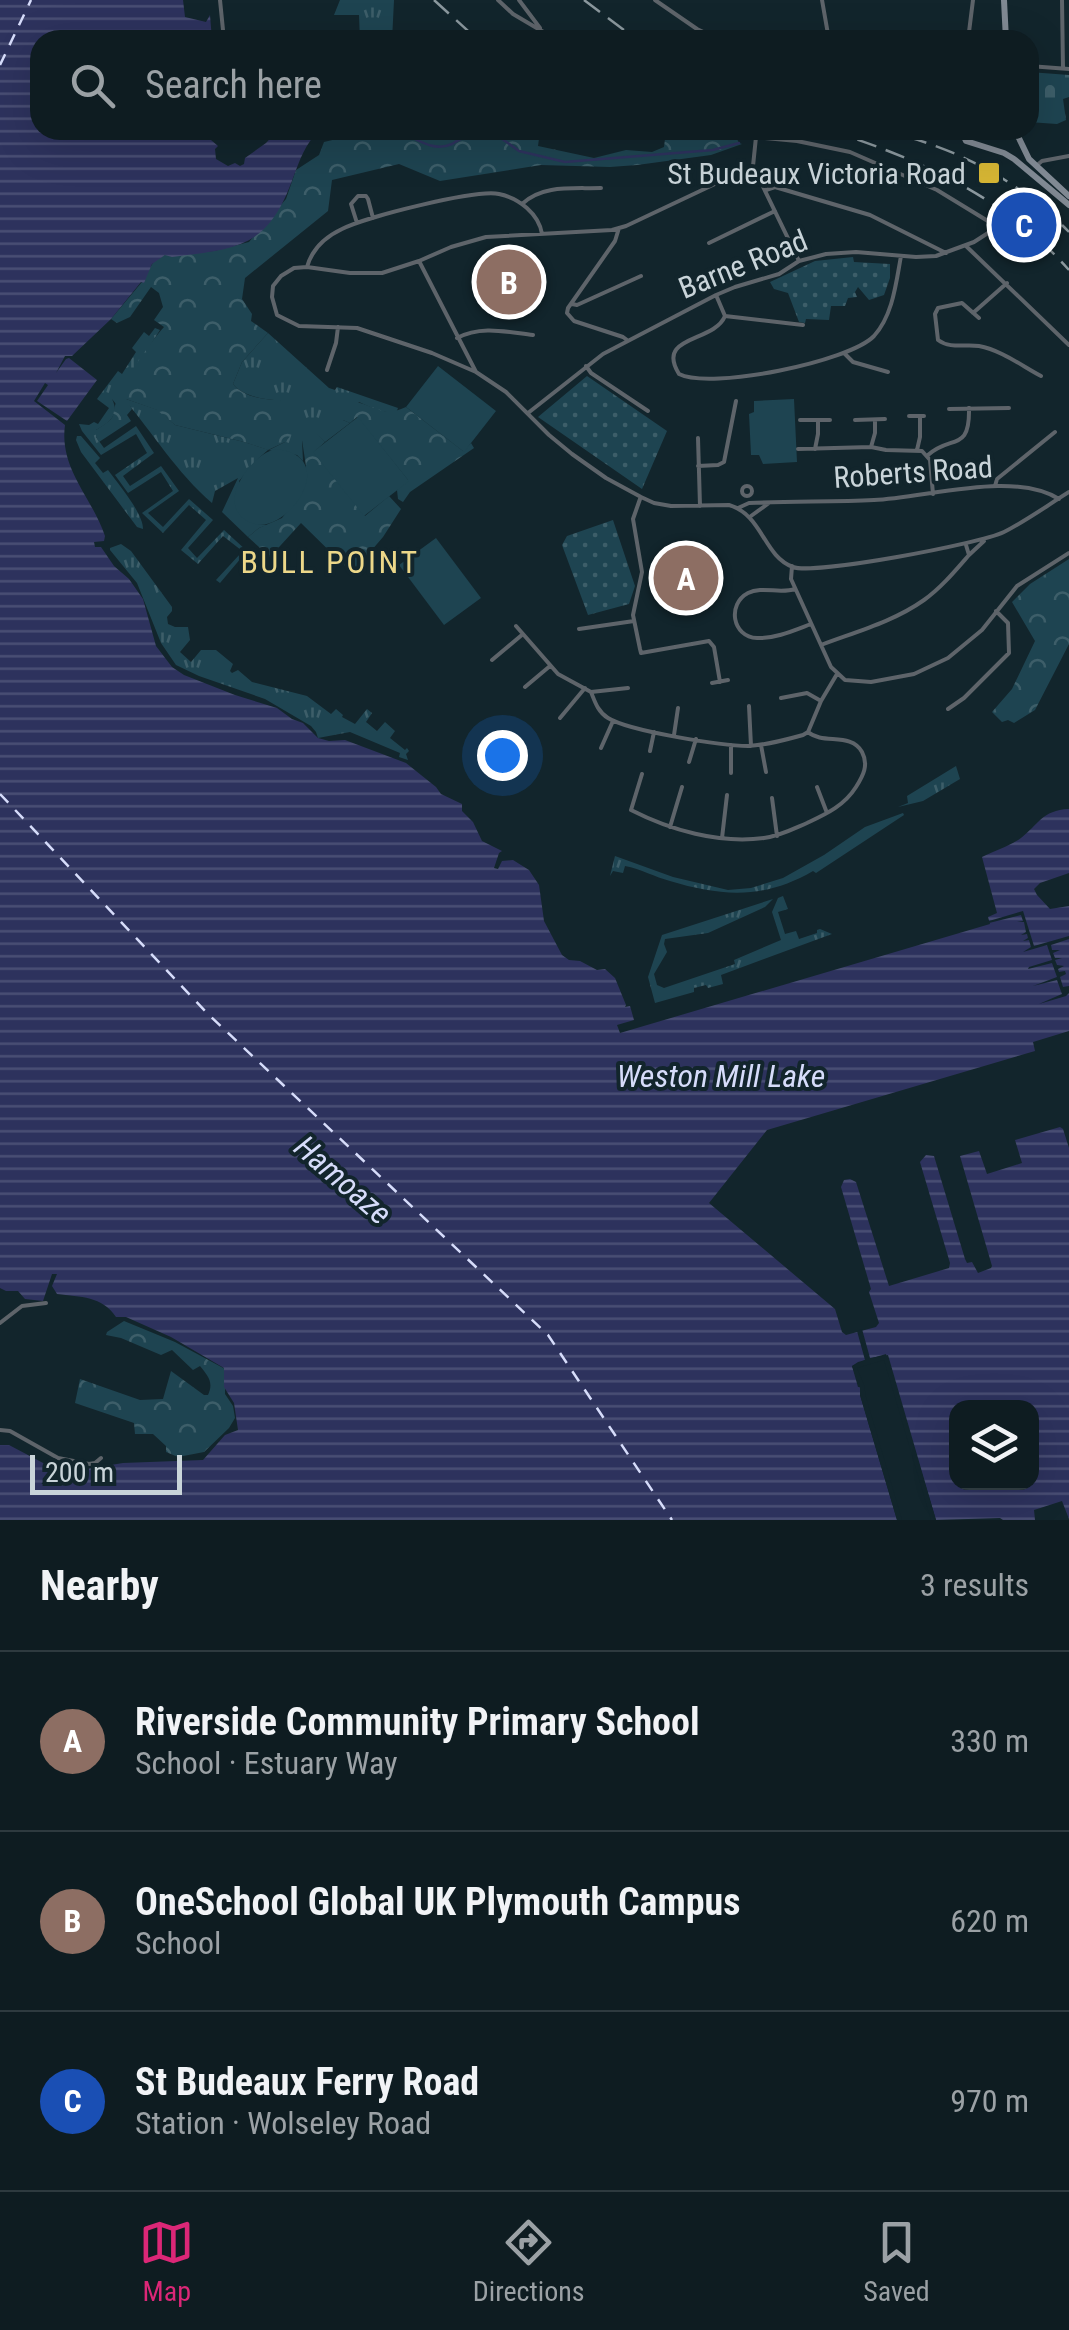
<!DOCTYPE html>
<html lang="en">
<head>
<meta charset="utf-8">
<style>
	:root { --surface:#0e1c21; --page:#1c292e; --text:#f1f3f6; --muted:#9ba1a5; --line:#2e3a3f; --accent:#db2777 }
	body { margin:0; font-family:"Roboto Condensed",sans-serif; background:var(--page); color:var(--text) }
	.controls { position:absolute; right:30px; bottom:30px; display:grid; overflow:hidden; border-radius:20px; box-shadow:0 10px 40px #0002 }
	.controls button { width:90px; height:90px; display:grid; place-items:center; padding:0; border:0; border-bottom:2px solid var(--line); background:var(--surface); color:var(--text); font:50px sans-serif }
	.scale { position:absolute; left:30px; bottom:25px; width:152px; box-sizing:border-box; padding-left:10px; border:5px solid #c9d4d9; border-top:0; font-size:28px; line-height:35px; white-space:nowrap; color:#c9d4d9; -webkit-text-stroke:8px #12252c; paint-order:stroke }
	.you { position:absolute; left:502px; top:755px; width:35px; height:35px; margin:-25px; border:8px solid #fff; border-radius:50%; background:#1a73e8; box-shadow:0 0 0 15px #1a73e833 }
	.badge { display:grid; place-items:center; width:65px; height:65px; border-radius:50%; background:var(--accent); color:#fff; font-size:32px; font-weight:700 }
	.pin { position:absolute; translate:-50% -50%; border:5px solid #fff; box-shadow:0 2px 10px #0006 }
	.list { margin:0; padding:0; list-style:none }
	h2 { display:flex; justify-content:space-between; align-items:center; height:130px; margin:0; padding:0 40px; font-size:42px }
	h2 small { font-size:32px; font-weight:400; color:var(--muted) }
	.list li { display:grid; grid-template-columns:65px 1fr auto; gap:30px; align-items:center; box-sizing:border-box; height:180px; padding:0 40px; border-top:2px solid var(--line) }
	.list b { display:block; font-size:38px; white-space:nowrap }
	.list p { margin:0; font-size:32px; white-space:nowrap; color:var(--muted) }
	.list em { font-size:32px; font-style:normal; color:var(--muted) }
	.icon { flex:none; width:55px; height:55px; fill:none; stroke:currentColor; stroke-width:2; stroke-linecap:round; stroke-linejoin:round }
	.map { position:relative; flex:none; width:1069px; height:1520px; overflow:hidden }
	.search { position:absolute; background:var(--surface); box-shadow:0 10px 40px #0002; left:30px; right:30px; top:30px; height:110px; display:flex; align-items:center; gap:25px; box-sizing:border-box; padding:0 35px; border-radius:30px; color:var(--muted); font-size:38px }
	.sheet { height:670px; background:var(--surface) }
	nav { display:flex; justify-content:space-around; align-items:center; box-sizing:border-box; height:140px; border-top:2px solid var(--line); background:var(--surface); font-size:28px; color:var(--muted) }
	nav a { display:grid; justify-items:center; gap:5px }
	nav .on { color:var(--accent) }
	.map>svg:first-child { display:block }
	.grass { fill:url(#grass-tufts) }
	.forest { fill:url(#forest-crowns) }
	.cemetery { fill:url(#cemetery-stones) }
	.park { fill:url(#park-dots) }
	.garden { fill:#1e4451 }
	.water { fill:url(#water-rules); fill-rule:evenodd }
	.pier { fill:#12252c }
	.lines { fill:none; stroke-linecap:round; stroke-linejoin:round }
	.stream { stroke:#2d325d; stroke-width:2.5 }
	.ferry { stroke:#d6dcfa; stroke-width:2.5; stroke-dasharray:12 10; stroke-linecap:butt }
	.street { stroke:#5e646a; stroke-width:4 }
	.secondary { stroke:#808993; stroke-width:6 }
	.rail { stroke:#8b989e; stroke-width:2.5; stroke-dasharray:20 10; stroke-linecap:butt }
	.street-bridge { stroke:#5e646a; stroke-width:4 }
	.poi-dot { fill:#d5b534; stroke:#12252c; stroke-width:4 }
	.labels { text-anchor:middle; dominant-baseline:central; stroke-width:8; stroke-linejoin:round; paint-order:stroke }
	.poi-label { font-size:30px; fill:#c9d4d9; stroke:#12252c; text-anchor:end }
	.street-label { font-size:30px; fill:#c9d4d9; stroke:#12252c }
	.neighbourhood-label { font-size:32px; letter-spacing:2.5px; fill:#ecd789; stroke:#12252c }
	.water-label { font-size:32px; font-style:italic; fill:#d6dcfa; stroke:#12252c }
</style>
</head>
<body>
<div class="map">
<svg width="1069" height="1520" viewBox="0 0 1069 1520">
	<defs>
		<pattern id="grass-tufts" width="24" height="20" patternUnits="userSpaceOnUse" patternTransform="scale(2.5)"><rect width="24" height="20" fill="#1e4451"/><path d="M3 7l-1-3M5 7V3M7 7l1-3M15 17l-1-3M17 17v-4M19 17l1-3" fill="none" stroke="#3d5e69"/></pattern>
		<pattern id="forest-crowns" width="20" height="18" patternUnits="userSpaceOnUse" patternTransform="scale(2.5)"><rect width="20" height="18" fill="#1e4451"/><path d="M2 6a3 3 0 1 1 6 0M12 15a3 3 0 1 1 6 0" fill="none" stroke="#3d5e69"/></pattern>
		<pattern id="cemetery-stones" width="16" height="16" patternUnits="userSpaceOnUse" patternTransform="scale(2.5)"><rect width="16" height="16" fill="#1e4451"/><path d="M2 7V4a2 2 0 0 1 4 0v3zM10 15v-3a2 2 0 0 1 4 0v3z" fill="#3d5e69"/></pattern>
		<pattern id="park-dots" width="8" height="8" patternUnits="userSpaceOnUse" patternTransform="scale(2.5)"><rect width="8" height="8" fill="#1e4451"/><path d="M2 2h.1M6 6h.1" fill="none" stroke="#3d5e69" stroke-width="1.8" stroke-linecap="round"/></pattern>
		<pattern id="water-rules" width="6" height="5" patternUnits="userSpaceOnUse" patternTransform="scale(2.5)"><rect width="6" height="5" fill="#2d325d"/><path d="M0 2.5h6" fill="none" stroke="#4a4f74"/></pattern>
	</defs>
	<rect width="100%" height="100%" fill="#12252c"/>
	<path class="grass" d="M340,0h54l-2,40h-32l-1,-25h-25z
		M155,328l5,2 -34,53 -10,21 -4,-5c8,16 -2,23 -16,31v7l8,11 32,-22 18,27 -31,23 7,10 31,-20 18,25 -31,22 15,14 26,-28 24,21 -25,28 9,10 27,-28 23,21 -27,32 -4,-3 25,-27v-3l-18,-14 -25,28 -17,-14 25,-30 -17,-15 -26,28 -21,-20 31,-22 -12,-19 -33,21 -13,-18 32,-22 -11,-19 -35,21 -19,-24 -3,-7 10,1 5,-3 4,2 11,-16 -12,-9 21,-28 4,3 14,-22 -4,-4 12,-16 5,4z
		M268,333l61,55 6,2 2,-3 61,21 -2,5 -17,-2 -20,-9 -16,18 7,3 -25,19 -11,-11 -12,10 1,20 -6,-6 -29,-5 -8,7 -21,24 19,43 9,1 -8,3 -11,9 -26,-25 16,-34 -23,13 -3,12c-35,-30 -59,-70 -89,-105l35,12 17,15 69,17 25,8 16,-8 -5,-42c-15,0 -38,-4 -47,-16l9,-22z
		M77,436h4l19,22 -5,5 8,10 5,-3c11,15 35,43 35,59l-6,-2 -56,-75 -5,-12z
		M121,544l10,7 41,56v4l-5,6 1,7 7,3h13l2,13 -10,12 11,10 10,-12h15l17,14 -3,7 2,2 6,-3 14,12 55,14 24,18 5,-5 7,6 -1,2 13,7 12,-15 5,4 -6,9 11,9 8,-9 10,9 -5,7 15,12 2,-2 2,3 -3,3 2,6 -9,-3 1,-4 -50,-21 -32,6 -2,-6 -5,-6 -46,-27 -66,-23 -23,-11 -15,-22 -24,-60 -27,-33v-2z
		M956,766l4,13 -37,22 -25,6 10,-4 -1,-7z
		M903,813l1,2 -88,58 -3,-2c-48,28 -90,26 -143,10 -15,-4 -29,-12 -45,-15l-2,7 -10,-2 -3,5 5,-20 58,21 55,13 23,-2 32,-10 41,-23 41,-28z
		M783,896l5,13 -10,3 7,22 11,-3 3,8 18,-6v-3l3,-1 12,5 -111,41 2,9 -15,4 -2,-3 -12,3v4l-39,11 -7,-26 14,-42 111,-36 -8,8 -57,26 -43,6 -1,5 3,8 -13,22 3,11 7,3 71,-24 -1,-4 47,-20 -9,-28 6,-14z"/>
	<path class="forest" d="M426,130h112l2,1 -2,15 56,12 32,-8 26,2 12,-5 2,-16 70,6 3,6 3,1 -31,11 -74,10 -27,2 -69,-2 -101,16 -41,-17 -67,16 -4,31 -83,67 -3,21 10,15 -1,7 17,12 -26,29 -9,22c10,13 32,16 47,16l18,28 -13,14 -17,8 -24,-8 -69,-17 -18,-15 -31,-11 6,10 -5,6 4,6 -32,21 -3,-5v-7c25,-16 13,-11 22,-33 6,-17 34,-57 46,-70l-10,-7 9,-13 -4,-14 -8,-6 -21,30 -13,6 -6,-4 31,-37 12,-21 11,-6 49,-4 35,-9 37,-43 10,-29 23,-15 5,-13c32,-9 63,-8 96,-6z
		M353,401c22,5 30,17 53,6l57,44 8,-8 3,5 -64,44 -7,10 -5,-3 -1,-9 11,-10 -51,-63 -7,6 -7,-3 -4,-13z
		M314,430l11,12 -11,10 51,64 24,-20 12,13 -18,28 -31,36 -51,-50 -31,34 -22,-20 11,-9 23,-10 21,-27 3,-25 -4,-26 3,-6z
		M1069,559v85l-34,66 -21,13 -6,-3 -6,2 -10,-10 20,-23 23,-48 -23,-39 18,-18z
		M124,1321l51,21 50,27v25l8,12 2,12 -6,10 -25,24 -26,5 -12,-5v-6l-13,-12h-18l-1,-11 -59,-20 5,-24 60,21 23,-1 8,-28 33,24h4c6,-13 0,-19 -8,-29l-7,4 -21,-20 -11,5 -40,-17 -15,-3 1,-3z"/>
	<path class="cemetery" d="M1029,72l40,3v22l-6,2 3,21 -9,4 -28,-2z"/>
	<path class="park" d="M853,257l1,5 36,2v14l-6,17 -15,5 -11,-13 -3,5 2,5 -9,1 -3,8h-14l-2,14 -23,-1 -1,4 -6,-1 -11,-29 -14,-4 -4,-7 45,-21z
		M587,376l80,55 -25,58 -104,-72z
		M613,520l22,66 -6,18 -41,11 -26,-70 5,-9z"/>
	<path class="garden" d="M438,366l58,45 -32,41 -58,-45z
		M794,399l3,63 -34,2 -4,-9h-8l-2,-41 5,-2v-11z
		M358,417l51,64 -45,35 -51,-64z
		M275,449c67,6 14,84 -20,75 -44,-13 -7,-68 20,-75z
		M436,538l45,60 -37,27 -45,-60z"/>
	<path class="water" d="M0,0h183l2,17 21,5 4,-7 2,25h-172v90l173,1 -2,9 7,6 -3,3 1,10 12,7 7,-3 5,3 4,-2 1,-6 21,-15 12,-13h42c-15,13 -20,30 -27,48 -25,70 -54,70 -121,79l-7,-2 -13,9 -8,19 -3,-1 -30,37 -39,37h-7l-9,17 10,-14 3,-1 28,22 -30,41 -30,-20 11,-16 -3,-2 -11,18 31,24c-6,44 27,72 40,111l-1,5 -10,1 1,5h6l13,19 15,13 14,20 13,47 16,21 12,8 51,20 42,13 15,11 11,4 15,15 11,3 16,-1 61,23 30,24 5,7 21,10v7l11,11 9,19 20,10 -3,2 -5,15 4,1 4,-8 11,-1 16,10 10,15 5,36 18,34 7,5 11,1 17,9 8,-1 10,9 11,27 -1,2 5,-1 4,14 -17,5 3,8 370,-109 -2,-7 9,-4 -15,-56c12,-6 28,-11 39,-19 17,-13 21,-28 48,-29v64l-29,10 -6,6 3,6 13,14 19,-3v125l-36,11 2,9 -268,79 -58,73 126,106 7,23 4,3 30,-8 3,-4 -10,-31 2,-3 -30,-102 3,-7 6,-1 6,3 33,104 60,-18 1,-5 -30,-101 6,-7 8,1 31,103 2,4 5,-1 6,11 13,-5 1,-2 -32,-110 19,-5 8,23 35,-11 -7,-23 45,-13 3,2 6,19v371l-7,-18 -28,9 1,10h-32l-3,-2 -64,2 -50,-166 -28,8 -6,4 10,28 -2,1 37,125h-897v-75h9l53,28 61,-10 80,-3 22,-25 13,-5 -4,-27 -10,-16v-19l-53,-31 -45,-20h-10c-14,-21 -35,-20 -59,-23l-5,-8 5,-12h-5l-9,27 -18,-2 -7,-8h-12l-6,-3zM956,1408h76v74h-76z"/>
	<path class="pier" d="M1023,911l11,35 35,-10v3l-18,6 1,5h8l-7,3 2,5h7l-7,2 2,5 7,1 -6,3 1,3 6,-1 1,3 -6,3 3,10 6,-1v7l-3,3 -27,8 23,-10 -5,-14 -24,6 24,-9 -5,-14 -24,6 1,-2 23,-7 -5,-15 -24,7 8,-5 -2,-7 -6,1 5,-3 -1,-4 -6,1 5,-3 -2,-10h-7l6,-1 -2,-6 -32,8v-2z
		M862,1329l8,29 18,-3 48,165h-5l-47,-160 -27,8 7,17 2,12 36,123h-5l-37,-125v-8h-2l-6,-21 13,-6 -8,-29z"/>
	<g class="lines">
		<path class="stream" d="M386,130c6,1 12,1 17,3 15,7 31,19 49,11 5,-3 9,-6 15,-8
			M484,137l14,-1 21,15 46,11 148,-12 26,-7"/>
		<path class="ferry" d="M0,65l31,-65
			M0,794l208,220 340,321 124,185"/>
		<path class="street" d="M220,0l4,40
			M498,0l15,14 44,26
			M519,0l21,28
			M655,0l42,29 23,11
			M822,0l7,40
			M1062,0l1,68
			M285,40l26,-7 3,1 2,6
			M968,40l5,-40
			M1029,66l40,3
			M683,130l114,11 53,11 87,38 59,36
			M756,137l-3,29 46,95
			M753,166l-127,60 -14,4 -126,7 -35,10 -32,14 -37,12h-32l-43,-6 -13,1 -13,8 -8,10 -1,11 5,18 22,11 58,2 75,25 44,19 30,20 43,43 23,19 34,24 35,19 13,6 17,3 58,-1c34,10 34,51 64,62 21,8 186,-23 211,-35 22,-11 44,-27 65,-40
			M1036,166l6,-5 27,-5
			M766,190l9,-3 95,28 76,38
			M522,204c21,-20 52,-15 79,-16
			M357,223l-6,-19 7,-8h8l2,3 5,19
			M619,228l-4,13 -47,67 -1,5 7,8 49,16 4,3
			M709,243l66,-32
			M966,246l103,99
			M419,261l57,111
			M307,267c5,-18 18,-30 35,-38 23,-12 134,-40 157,-35 20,4 40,20 43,40
			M716,295l9,21
			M572,304l5,1 64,-29
			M973,313l34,-30
			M725,316c-11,27 -70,19 -46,58 31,16 170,-12 195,-38 19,-21 22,-53 27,-80
			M725,316l78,9
			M979,318l-17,-15 -24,5 -3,6 3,26c12,9 27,4 41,6 22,4 43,20 62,30
			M457,338c24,-13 50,-6 76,-3
			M844,353l9,9 35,10
			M586,366l5,7 57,38
			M327,370l9,-27 2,-16
			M949,409l60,-1
			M528,413l75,-59 113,-59 19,-8 44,-13 20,-13 27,-7 30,-2 60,5 20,-1 38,-14 28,-18
			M909,416h15
			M800,420h30
			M855,420l30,-1
			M698,438l2,68
			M871,447l4,-14v-13
			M798,449l73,-2 15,3 36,1 8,9 3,34
			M815,449l3,-15v-14
			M917,450l3,-13v-21
			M928,455c23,-21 42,-2 41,-47
			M698,466l20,-1 6,-3 12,-61
			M742 491a5 5 0 1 1 10 0a5 5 0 1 1-10 0Z
			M995,486l2,-7 58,-47
			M640,499l-7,20 9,53 -9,43 7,34 1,4 68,-12 5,6 6,35
			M738,508l11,-5c42,-2 84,-1 125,-3 52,-2 139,-30 185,-1
			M751,516l18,-13
			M969,555l15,-14
			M792,566l-1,13 40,88 14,13 26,2 43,-8 34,-16 34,-28 35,-44 52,-33
			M795,589c-15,5 -33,-3 -47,4 -21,11 -16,44 9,45 18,1 38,-8 54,-14
			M516,626l42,48 33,18c4,10 7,20 17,26 21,13 114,28 140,28 19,-1 37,-6 55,-11l5,-3 13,-31 16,-27
			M579,629l55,-8
			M821,645c34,-13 72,-23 103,-45 17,-12 31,-29 45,-45l-3,-10
			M492,660l31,-26
			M712,683l16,-3
			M525,687l25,-21
			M591,692l37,-4
			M781,698l26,-5 14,8
			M749,706l2,40
			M948,709l16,-11 45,-45 -1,-30 -12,-12
			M560,718l25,-30
			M674,735l4,-27
			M761,745l5,27
			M601,748l12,-27
			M650,751l4,-19
			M689,762l7,-23
			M731,773v-28
			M642,774l-11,36c39,20 88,34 133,28 16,-2 29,-9 43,-15 19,-9 37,-17 49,-36 7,-11 13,-22 6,-35 -11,-20 -39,-7 -54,-20
			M817,787l10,26
			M772,798l5,38
			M670,827l12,-40
			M722,838l5,-43
			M0,1323l22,-17 24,-3
			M0,1430l10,1 48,27 31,6 6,-1 6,-5"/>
		<path class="secondary" d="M1004,0l2,40
			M961,130l5,11 38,12 10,6 55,46
			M1015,130l14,29 40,37"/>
		<path class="rail" d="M434,0l44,40
			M584,0l53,40
			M829,130c92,30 174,66 240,140
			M878,130c72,14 140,49 191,102"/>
		<path class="street-bridge" d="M1002,224l35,-26"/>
	</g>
	<rect class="poi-dot" x="977" y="161" width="24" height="24" rx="5"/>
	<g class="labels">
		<g class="poi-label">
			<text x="966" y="173">St Budeaux Victoria Road</text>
		</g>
		<g class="street-label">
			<text transform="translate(743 264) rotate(-22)">Barne Road</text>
			<text transform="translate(913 472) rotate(-4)">Roberts Road</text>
		</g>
		<g class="neighbourhood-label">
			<text x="330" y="562">BULL POINT</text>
		</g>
		<g class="water-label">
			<text x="721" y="1076">Weston Mill Lake</text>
			<text transform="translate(343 1180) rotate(41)">Hamoaze</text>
		</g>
	</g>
</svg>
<div class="controls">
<button><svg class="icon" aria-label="layers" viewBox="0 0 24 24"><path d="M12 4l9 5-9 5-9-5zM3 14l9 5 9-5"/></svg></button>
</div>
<div class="scale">200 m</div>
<div class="you"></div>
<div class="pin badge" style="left:686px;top:578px;background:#8d6e63">A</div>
<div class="pin badge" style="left:509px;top:282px;background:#8d6e63">B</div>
<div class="pin badge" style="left:1024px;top:225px;background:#1a4fb4">C</div>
<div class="search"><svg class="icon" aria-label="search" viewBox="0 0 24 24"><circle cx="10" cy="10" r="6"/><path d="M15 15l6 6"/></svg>Search here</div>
</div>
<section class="sheet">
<h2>Nearby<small>3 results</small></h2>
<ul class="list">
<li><span class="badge" style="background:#8d6e63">A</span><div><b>Riverside Community Primary School</b><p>School · Estuary Way</p></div><em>330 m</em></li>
<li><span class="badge" style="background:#8d6e63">B</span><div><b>OneSchool Global UK Plymouth Campus</b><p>School</p></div><em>620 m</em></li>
<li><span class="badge" style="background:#1a4fb4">C</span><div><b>St Budeaux Ferry Road</b><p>Station · Wolseley Road</p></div><em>970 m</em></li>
</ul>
</section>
<nav>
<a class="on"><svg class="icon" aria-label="map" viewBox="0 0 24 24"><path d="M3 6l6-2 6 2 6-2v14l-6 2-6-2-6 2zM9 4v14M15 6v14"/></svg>Map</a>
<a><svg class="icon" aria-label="directions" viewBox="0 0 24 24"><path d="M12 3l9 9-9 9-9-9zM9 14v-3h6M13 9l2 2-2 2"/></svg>Directions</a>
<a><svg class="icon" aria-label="saved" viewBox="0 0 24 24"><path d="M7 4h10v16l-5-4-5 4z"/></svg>Saved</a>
</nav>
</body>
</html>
